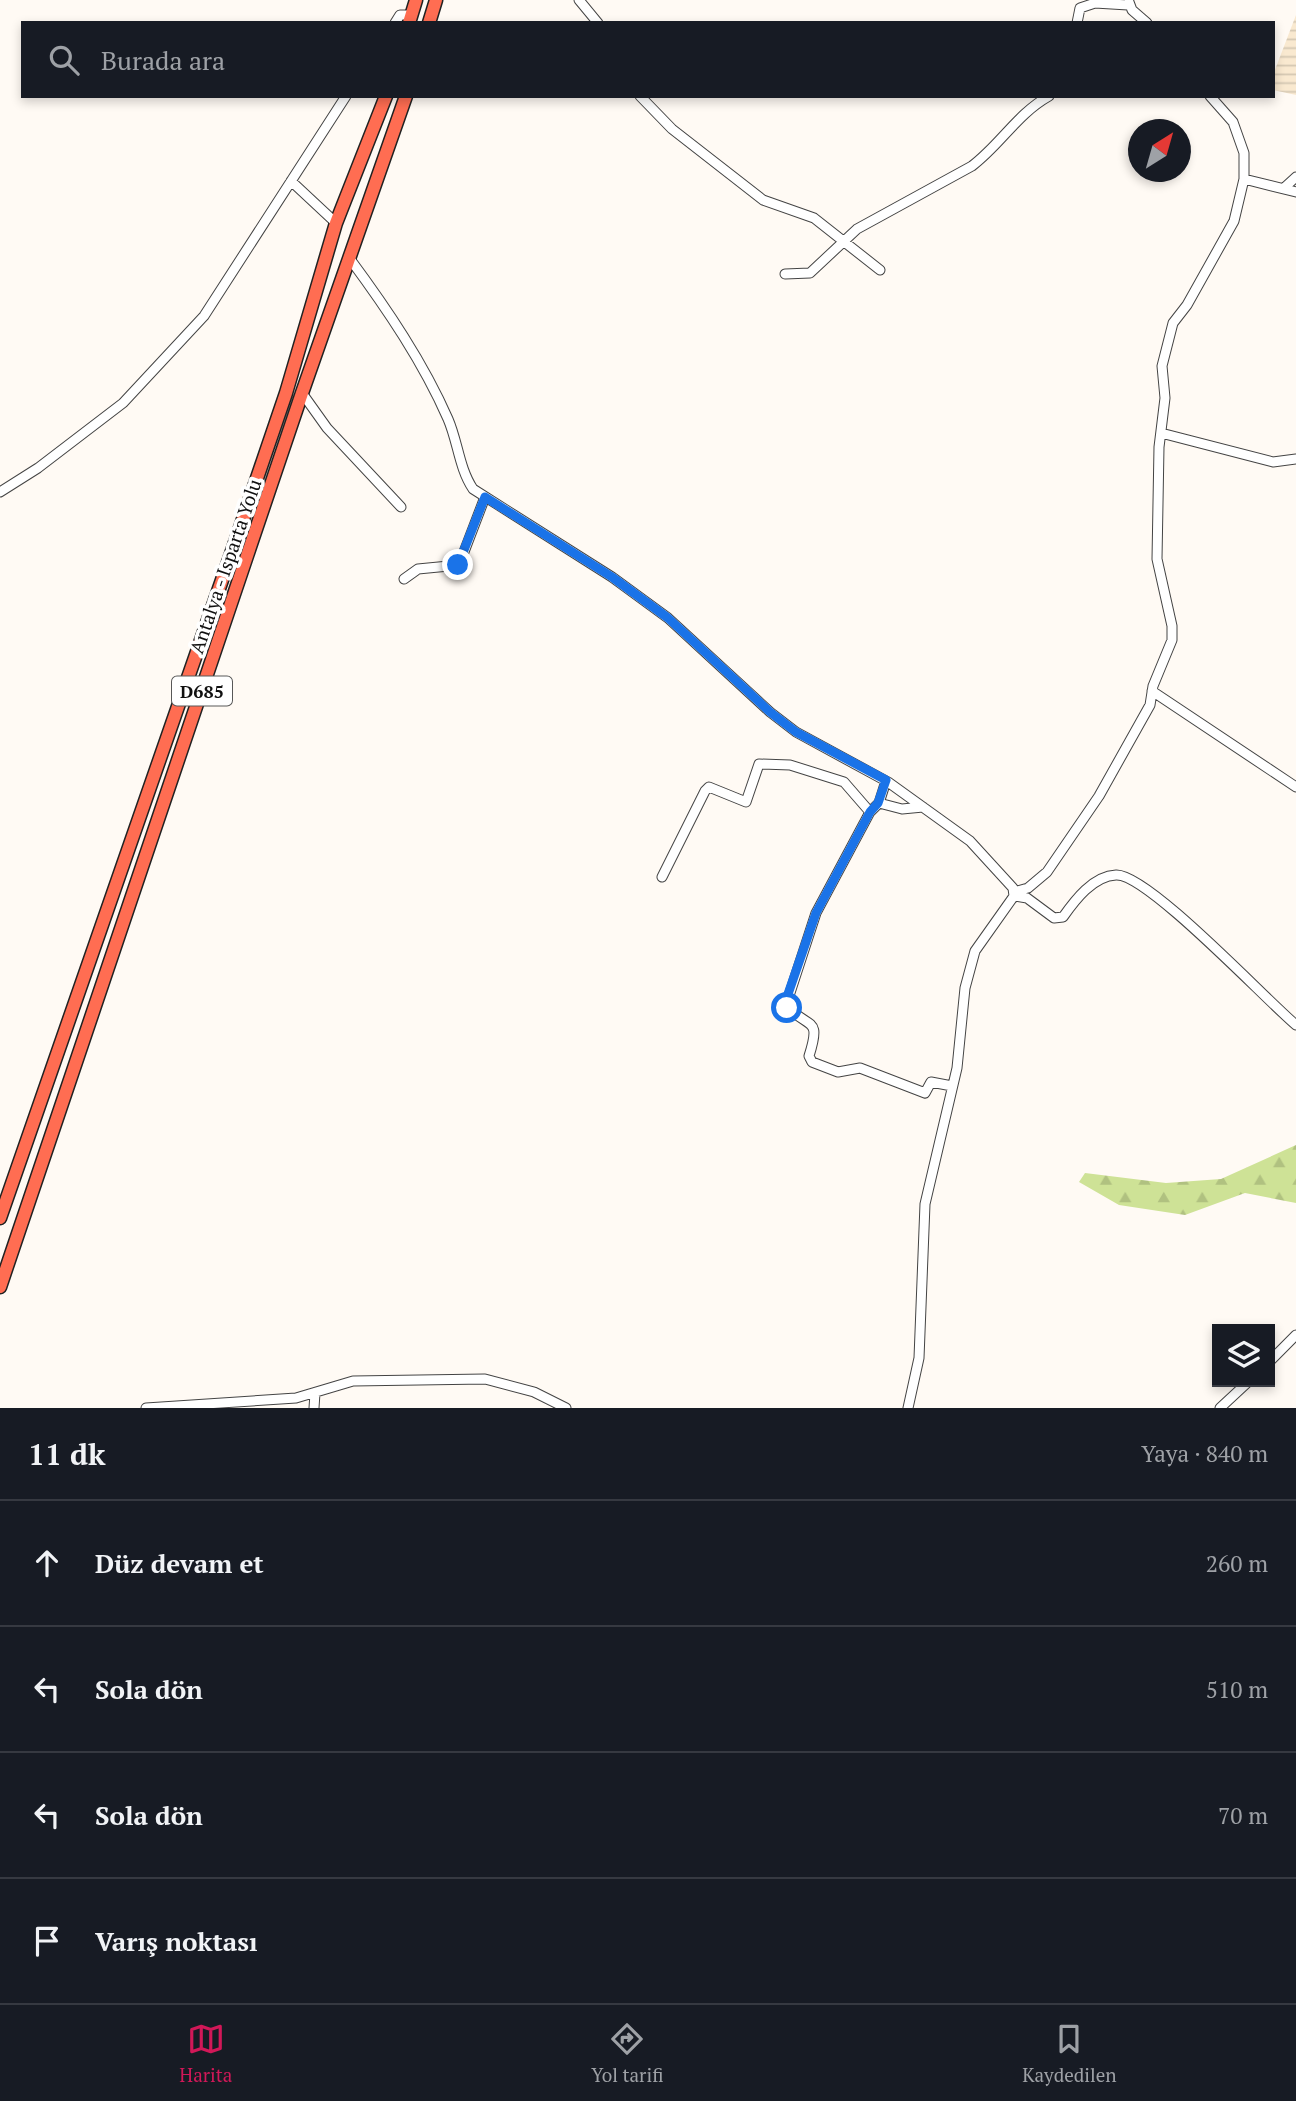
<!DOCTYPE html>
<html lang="tr">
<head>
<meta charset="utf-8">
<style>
	:root { --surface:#171b24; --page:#242831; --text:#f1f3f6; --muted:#9ea1a6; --line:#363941; --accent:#d11858 }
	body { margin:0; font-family:"PT Serif",serif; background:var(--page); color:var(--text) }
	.controls { position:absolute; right:21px; bottom:21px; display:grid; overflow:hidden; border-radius:0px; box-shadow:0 4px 10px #0003 }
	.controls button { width:63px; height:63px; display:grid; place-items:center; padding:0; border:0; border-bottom:2px solid var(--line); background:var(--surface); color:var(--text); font:35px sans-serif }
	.compass { position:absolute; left:1128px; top:119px; width:63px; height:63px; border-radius:50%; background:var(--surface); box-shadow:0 4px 10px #0003; rotate:37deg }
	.stop { position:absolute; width:21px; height:21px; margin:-16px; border:5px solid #1a73e8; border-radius:50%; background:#fff }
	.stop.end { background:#1a73e8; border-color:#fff; box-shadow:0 2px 7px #0008 }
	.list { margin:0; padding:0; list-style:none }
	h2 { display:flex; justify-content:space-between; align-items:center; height:91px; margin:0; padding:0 28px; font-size:30px }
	h2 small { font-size:23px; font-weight:400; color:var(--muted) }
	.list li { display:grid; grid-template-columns:46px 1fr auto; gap:21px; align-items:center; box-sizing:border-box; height:126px; padding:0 28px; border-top:2px solid var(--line) }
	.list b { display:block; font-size:26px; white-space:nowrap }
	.list em { font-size:23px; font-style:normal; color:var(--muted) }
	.icon { flex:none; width:38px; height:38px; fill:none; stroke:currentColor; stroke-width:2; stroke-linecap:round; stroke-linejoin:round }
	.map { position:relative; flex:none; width:1296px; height:1408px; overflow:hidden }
	.search { position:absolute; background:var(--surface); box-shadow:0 4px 10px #0003; left:21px; right:21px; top:21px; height:77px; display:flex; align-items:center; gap:18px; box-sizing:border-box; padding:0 24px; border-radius:0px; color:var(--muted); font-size:26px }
	.sheet { height:595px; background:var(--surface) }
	nav { display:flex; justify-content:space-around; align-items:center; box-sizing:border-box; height:98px; border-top:2px solid var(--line); background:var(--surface); font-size:19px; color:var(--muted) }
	nav a { display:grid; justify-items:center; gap:4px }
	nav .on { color:var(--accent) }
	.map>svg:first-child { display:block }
	.farmland { fill:url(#farmland-rules) }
	.forest { fill:url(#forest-firs) }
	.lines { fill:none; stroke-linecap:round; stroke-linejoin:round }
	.minor-casing { stroke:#444; stroke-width:11 }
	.highway-casing { stroke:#222; stroke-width:15 }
	.minor { stroke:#fff; stroke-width:9 }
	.highway { stroke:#ff6d52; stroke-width:12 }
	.route { stroke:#1a73e8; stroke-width:9 }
	.labels { text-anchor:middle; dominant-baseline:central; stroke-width:7; stroke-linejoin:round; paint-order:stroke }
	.shield { fill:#fff; stroke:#585858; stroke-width:2 }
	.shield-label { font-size:18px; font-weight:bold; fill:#111 }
	.street-label { font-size:19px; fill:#111; stroke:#fff }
</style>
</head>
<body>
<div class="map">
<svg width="1296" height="1408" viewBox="0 0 1296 1408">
	<defs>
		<pattern id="farmland-rules" width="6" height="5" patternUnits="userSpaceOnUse" patternTransform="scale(1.75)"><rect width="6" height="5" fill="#f9e9d0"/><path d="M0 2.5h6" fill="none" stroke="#d4c7b2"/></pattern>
		<pattern id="forest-firs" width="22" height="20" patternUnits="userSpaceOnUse" patternTransform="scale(1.75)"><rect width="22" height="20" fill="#cee296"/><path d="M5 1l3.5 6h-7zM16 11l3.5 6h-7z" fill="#b0c180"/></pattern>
	</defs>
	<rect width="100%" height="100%" fill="#fffaf4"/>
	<path class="farmland" d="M1296,15v80l-23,-5v-15z"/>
	<path class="forest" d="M1296,1145v58l-51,-10 -60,22 -66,-10 -40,-23 6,-9 81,10 55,-4z"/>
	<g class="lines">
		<defs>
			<path id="minor" d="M579,0l19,23
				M1129,2l3,8 15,13
				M395,23l5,-8h11
				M1077,23l3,-15 15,-5 33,2
				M640,96l32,33 91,71 51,18 66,52
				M1244,179l52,13
				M291,181l45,42
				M1284,188l12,-11
				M350,259c37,50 73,103 98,160 10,23 11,49 25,70l139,88 56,41 102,94 26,20 92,50 82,59 43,47 1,8 -39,55 -10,37 -8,80 -32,136 -6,154 -11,50
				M785,274l25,-1 47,-44 115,-63c29,-22 45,-52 77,-70
				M302,393l25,35 74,79
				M1161,433l112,29 23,-3
				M0,492l38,-24 85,-65 81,-87 142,-220
				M404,579l14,-10 41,-4 26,-68
				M1152,691l144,96
				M886,781l-7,22 -9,9 -54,101 -30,92c22,25 36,10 23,51l3,6 26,10 22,-4 65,25 6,-11 21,4
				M879,803l23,6 21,-2
				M662,877l43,-86 4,-4 37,15 13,-38 31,1 54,17 26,30
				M1014,892l14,-4 19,-16 52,-76 51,-91 3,-19 19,-46v-14l-15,-67 2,-112 6,-49 -3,-32 11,-43 14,-18 47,-84 10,-42v-26l-11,-31 -23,-26
				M1014,896l13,2 27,20 9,-1c12,-17 30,-41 53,-42 31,-2 150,125 180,150
				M1270,1361l26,-26
				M146,1408l150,-10 57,-17 132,-2 49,13 32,16
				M314,1408l1,-15
				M1220,1408l28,-26"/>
			<path id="highway" d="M409,23l7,-23
				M429,23l7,-23
				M0,1218l238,-684 48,-141 50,-170 50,-127
				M0,1287l302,-894 104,-297"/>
		</defs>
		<use href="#minor" class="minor-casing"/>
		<use href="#highway" class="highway-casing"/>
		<use href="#minor" class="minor"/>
		<use href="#highway" class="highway"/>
	</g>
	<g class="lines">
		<path class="route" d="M458,565l27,-68 127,80 56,41 102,94 26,20 90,48 -8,23 -8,9 -54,101 -28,81 -1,14"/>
	</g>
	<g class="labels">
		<rect class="shield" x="172" y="676.5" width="60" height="29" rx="5"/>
		<g class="shield-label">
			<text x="202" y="691">D685</text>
		</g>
		<g class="street-label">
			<text transform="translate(225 566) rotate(-71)">Antalya - Isparta Yolu</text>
		</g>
	</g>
</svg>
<div class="controls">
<button><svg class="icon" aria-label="layers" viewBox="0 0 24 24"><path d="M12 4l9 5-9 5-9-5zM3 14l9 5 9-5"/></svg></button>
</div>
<svg class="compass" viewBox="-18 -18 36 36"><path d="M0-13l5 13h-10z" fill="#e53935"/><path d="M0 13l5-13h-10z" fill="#9ea1a6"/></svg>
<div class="stop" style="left:787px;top:1008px"></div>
<div class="stop end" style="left:458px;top:565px"></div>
<div class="search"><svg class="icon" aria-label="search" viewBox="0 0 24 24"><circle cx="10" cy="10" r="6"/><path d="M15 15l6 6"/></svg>Burada ara</div>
</div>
<section class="sheet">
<h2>11 dk<small>Yaya · 840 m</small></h2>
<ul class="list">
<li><svg class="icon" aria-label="ahead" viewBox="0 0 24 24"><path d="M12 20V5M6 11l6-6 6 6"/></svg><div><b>Düz devam et</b></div><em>260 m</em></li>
<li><svg class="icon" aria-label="left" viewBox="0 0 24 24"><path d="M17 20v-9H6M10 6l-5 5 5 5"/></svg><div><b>Sola dön</b></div><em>510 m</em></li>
<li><svg class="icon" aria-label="left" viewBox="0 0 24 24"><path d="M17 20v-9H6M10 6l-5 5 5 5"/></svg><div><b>Sola dön</b></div><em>70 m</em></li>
<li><svg class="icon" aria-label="arrive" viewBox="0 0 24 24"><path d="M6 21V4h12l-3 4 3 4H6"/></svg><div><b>Varış noktası</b></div></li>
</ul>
</section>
<nav>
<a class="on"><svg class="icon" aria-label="map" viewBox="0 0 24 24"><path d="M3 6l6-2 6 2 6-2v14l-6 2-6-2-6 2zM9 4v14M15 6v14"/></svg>Harita</a>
<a><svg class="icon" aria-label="directions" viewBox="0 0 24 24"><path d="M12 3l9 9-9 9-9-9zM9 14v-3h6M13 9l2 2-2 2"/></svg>Yol tarifi</a>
<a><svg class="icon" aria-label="saved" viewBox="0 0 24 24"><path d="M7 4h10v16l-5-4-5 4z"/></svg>Kaydedilen</a>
</nav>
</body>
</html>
